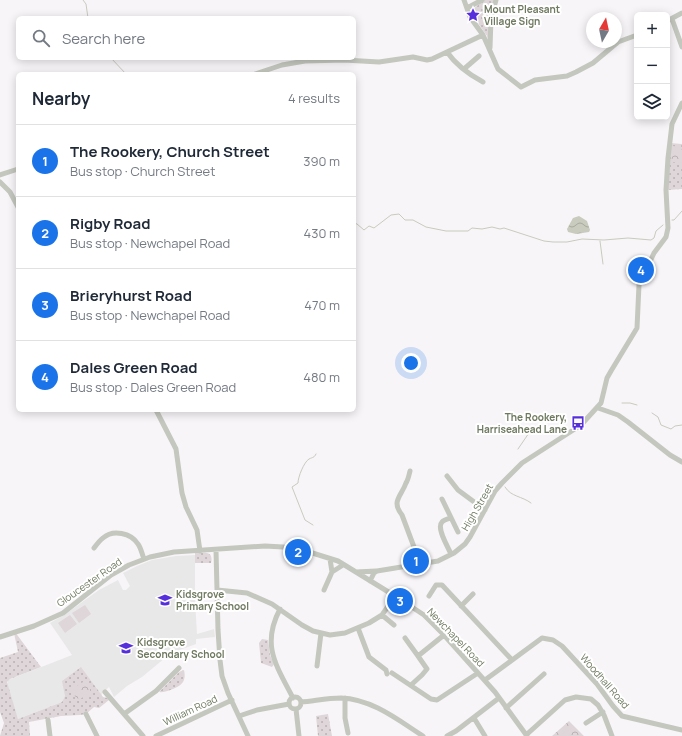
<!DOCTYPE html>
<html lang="en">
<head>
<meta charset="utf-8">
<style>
	:root { --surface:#fff; --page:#f2f2f3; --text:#1f2937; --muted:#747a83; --line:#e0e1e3; --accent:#1a73e8 }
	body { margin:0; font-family:Manrope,sans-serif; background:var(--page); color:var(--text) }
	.controls { position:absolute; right:12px; top:12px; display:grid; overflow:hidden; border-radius:6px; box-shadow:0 2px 10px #0003 }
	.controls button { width:36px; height:36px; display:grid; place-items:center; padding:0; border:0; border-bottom:1px solid var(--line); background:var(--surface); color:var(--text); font:20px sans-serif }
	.compass { position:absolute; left:586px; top:12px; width:36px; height:36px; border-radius:50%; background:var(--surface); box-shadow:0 2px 10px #0003; rotate:9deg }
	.you { position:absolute; left:411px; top:363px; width:14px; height:14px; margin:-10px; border:3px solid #fff; border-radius:50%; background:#1a73e8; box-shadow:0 0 0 6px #1a73e833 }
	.badge { display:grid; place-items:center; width:26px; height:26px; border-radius:50%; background:var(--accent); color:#fff; font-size:13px; font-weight:700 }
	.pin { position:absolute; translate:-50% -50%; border:2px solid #fff; box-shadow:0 1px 4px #0006 }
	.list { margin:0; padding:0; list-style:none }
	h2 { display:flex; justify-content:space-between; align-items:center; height:52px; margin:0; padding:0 16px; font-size:17px }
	h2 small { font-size:13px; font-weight:400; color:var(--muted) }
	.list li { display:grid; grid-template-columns:26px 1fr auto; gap:12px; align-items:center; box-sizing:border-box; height:72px; padding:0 16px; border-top:1px solid var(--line) }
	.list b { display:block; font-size:15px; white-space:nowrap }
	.list p { margin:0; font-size:13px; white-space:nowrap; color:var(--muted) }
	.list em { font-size:13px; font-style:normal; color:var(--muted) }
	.icon { flex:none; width:22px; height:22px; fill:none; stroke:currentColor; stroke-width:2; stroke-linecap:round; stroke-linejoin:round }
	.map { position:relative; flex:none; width:682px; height:736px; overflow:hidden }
	.search { position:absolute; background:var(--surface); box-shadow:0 2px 10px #0003; left:16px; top:16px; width:340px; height:44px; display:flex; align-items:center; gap:10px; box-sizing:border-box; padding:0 14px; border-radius:6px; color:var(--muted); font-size:15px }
	.panel { position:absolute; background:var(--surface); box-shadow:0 2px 10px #0003; left:16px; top:72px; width:340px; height:340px; border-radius:6px }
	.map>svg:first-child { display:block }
	.built { fill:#e9e8e8 }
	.grass { fill:url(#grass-dots) }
	.forest { fill:url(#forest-crowns) }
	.pitch { fill:#ded6d9 }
	.water { fill:url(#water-waves) }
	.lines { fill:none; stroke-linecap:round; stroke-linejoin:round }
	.stream { stroke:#c8cbbd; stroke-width:1 }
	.minor { stroke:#c3c7be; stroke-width:5 }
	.labels { text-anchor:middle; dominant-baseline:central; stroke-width:4; stroke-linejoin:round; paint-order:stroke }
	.poi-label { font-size:10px; font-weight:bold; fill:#6e795f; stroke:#fff; text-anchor:start }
	.street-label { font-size:10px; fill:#6e795f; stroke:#fff }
</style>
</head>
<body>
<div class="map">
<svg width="682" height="736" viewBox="0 0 682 736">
	<defs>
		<pattern id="grass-dots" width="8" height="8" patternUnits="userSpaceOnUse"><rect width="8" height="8" fill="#ded6d9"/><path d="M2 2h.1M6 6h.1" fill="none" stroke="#b8b2b3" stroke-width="1.8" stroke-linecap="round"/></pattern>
		<pattern id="forest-crowns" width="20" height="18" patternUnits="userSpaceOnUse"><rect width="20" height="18" fill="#ded6d9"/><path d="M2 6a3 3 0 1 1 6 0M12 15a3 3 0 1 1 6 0" fill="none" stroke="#b8b2b3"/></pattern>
		<pattern id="water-waves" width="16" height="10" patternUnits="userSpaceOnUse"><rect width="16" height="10" fill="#c8cbbd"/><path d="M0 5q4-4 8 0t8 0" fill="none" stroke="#a7aa9d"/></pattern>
	</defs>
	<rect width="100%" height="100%" fill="#f8f5f8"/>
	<path class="built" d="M195,555v44l2,35 17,-5 1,8 -19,2v5l-25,9 -29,24 -15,9 -13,11 -5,-10 -8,8 -20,-27 -19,34 -44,17 -11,-33 1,-6 64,-25 -22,-32 14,-8 35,-25 19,-10 5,10h3l4,-4 -7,-13 14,-7 15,-6 24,-4z"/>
	<path class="grass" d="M484,0h11l-6,44 -2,-8 -16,-23 1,-3z
		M670,143l12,1v45l-15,1z
		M195,553c9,0 19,-3 16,10h-16z
		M15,632l26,35 -31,12 -3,3 11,37 44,-17 3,-6 -3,-15 19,-14 22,30 4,1 2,2 -10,8 -5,-1 -8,7 -6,1 -19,1 -32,6 1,14h-30l4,-13 -4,-11v-54l18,-6 -4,-19z
		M262,639l6,1 2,15 4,9 -2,3 -11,-4 -2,-20z
		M184,670c1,4 1,9 -1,12 -4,6 -18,11 -24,10l20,-20z
		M328,714l4,22h-14l-2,-20z"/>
	<path class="forest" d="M673,146l9,1v16l-11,-1z
		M85,681l5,6v6l-10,6 -4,-1 -5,-9z
		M569,721l15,15h-32z"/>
	<path class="pitch" d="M85,605l6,9 -12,9 -7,-10z
		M70,615l7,9 -12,9 -7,-10z"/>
	<path class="water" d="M579,216l8,5 3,9 -1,2 -13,2 -8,-2 -1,-3 6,-11z"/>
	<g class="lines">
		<path class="stream" d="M83,0l3,4 2,14
			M111,58l15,16
			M672,220h2l8,-9
			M354,223l3,1 7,6 5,-4 5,2 17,-13 8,-1 6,6h8l13,7 20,4h22l4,-3 10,1 10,-2 8,2 4,-1 40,13 9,1h14l15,-3 22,1 24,-2 23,2 3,-2 2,-7 7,-6
			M600,241l3,23
			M622,403h8l7,2
			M652,413l6,4 3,8 10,4 4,-3 7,-1
			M518,449l13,-19 14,-6
			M505,487c6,10 17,9 26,16
			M313,525l-8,-5 -13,-33 6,-4c0,-6 6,-21 11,-24 4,-2 5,-1 7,-5"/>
		<path class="minor" d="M464,0l6,17 13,18 15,34 23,18 14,-7 32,-4 9,-4 17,-9 25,-21 19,-7
			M467,8l15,-8
			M672,19l10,28
			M667,21l15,-8
			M490,48l1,-30 5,-18
			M447,52c9,13 23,23 36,30
			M464,69l15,-13
			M255,74l27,-9 23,-4 39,-1 35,2 34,-5 14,3 5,-1 51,-24
			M0,175l18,-6
			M0,182l10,10 8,15
			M598,408l20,7 10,7 42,33 12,7
			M156,410l20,39 6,44 4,14 11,23 3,21
			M410,471c-1,4 -2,9 -4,12 -5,14 -15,18 -4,32l18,48
			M447,476l11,14 27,20
			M442,499l16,33
			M451,518c-3,1 -7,2 -9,4 -6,6 6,25 9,32
			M94,548c3,-4 6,-8 9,-10 10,-9 28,-5 35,6 3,4 4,10 6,15
			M216,550l2,80 2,30 2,16 6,17 20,43
			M330,559l2,13
			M356,572l20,-1
			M370,581l4,-8 3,-2 61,-10 16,-8 11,-9 5,-7 25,-46 7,-8 20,-20 59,-38 20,-22 6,-25 4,-7 26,-43 2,-43 15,-32 12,-16 2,-9 -2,-38 2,-32 4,-34 10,-21
			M217,590l30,3 25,11 30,21 11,6 17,4 15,-2 24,-10 13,-8 13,-19
			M324,590l8,-18 11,-7
			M429,596l7,-11h6l70,75
			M461,606l12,-12
			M280,609c-19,36 -4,56 13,89
			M382,615l12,10
			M358,628l11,29 17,13 1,4
			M0,637l34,-11 29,-13 48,-38 18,-10 21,-8 24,-5 91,-6 18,1 23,4 32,10 57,35 29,19 20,20 51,57 32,44
			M405,638l13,18
			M317,666l4,-33
			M392,673l39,26 6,1 41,-27
			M485,680l57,-42 11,2 9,6 35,38 16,22 9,10 60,14
			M411,685l11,-10 5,-6 -9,-13 26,-21
			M105,692l38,44
			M289 703a6 6 0 1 1 12 0a6 6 0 1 1-12 0Z
			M345,698v20l3,15
			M301,702c13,-1 26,-4 40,-4 31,1 57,22 82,38
			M506,708l38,-34
			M296,709l3,27
			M86,714l11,22
			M124,714l32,-23 23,-23
			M239,716l18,-6 32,-6
			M474,718l11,18
			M48,720l2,16
			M586,723l17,-11
			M526,735l39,-35 11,-3 15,2 7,6 6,10 8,21
			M156,736l76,-36
			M447,736l9,-5 43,-33"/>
	</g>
	<defs>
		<symbol id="sight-bare" viewBox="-9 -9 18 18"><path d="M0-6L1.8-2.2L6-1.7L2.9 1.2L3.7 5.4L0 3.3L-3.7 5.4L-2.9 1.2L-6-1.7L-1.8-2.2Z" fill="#562fdd" stroke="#fff" stroke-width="2.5" paint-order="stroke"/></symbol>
		<symbol id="bus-bare" viewBox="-9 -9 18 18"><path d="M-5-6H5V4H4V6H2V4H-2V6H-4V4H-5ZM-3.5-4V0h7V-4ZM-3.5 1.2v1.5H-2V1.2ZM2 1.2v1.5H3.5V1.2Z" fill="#562fdd" stroke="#fff" stroke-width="2.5" paint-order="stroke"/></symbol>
		<symbol id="school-bare" viewBox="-9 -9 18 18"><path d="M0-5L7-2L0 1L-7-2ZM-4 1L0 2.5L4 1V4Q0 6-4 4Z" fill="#562fdd" stroke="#fff" stroke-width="2.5" paint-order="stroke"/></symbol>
	</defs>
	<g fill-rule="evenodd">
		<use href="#sight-bare" x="463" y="5" width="20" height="20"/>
		<use href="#bus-bare" x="568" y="413" width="20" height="20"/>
		<use href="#school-bare" x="155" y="590" width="20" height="20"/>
		<use href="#school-bare" x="116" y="638" width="20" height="20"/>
	</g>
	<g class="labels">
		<g class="poi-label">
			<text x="484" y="9">Mount Pleasant<tspan x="484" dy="12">Village Sign</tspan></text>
			<text x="567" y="417" text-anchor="end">The Rookery,<tspan x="567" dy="12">Harriseahead Lane</tspan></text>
			<text x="176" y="594">Kidsgrove<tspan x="176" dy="12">Primary School</tspan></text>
			<text x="137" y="642">Kidsgrove<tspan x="137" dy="12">Secondary School</tspan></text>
		</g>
		<g class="street-label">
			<text transform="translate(477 507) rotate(-60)">High Street</text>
			<text transform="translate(89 582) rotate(-35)">Gloucester Road</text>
			<text transform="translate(456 637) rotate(46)">Newchapel Road</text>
			<text transform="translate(605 681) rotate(49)">Woodhall Road</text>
			<text transform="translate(190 710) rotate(-25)">William Road</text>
		</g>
	</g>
</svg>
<div class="controls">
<button>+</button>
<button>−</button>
<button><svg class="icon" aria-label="layers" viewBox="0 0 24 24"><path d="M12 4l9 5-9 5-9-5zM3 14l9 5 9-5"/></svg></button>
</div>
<svg class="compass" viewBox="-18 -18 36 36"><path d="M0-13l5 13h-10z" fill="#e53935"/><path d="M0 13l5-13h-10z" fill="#747a83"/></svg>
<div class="you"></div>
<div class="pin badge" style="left:416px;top:561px">1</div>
<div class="pin badge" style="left:298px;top:552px">2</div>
<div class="pin badge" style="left:400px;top:601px">3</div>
<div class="pin badge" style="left:641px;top:270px">4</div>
<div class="search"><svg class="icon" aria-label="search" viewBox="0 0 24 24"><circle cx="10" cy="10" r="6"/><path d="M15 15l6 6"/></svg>Search here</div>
<section class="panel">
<h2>Nearby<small>4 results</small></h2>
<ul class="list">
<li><span class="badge">1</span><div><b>The Rookery, Church Street</b><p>Bus stop · Church Street</p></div><em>390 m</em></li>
<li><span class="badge">2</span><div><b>Rigby Road</b><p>Bus stop · Newchapel Road</p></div><em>430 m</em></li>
<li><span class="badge">3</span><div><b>Brieryhurst Road</b><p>Bus stop · Newchapel Road</p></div><em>470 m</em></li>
<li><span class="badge">4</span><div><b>Dales Green Road</b><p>Bus stop · Dales Green Road</p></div><em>480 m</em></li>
</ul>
</section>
</div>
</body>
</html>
